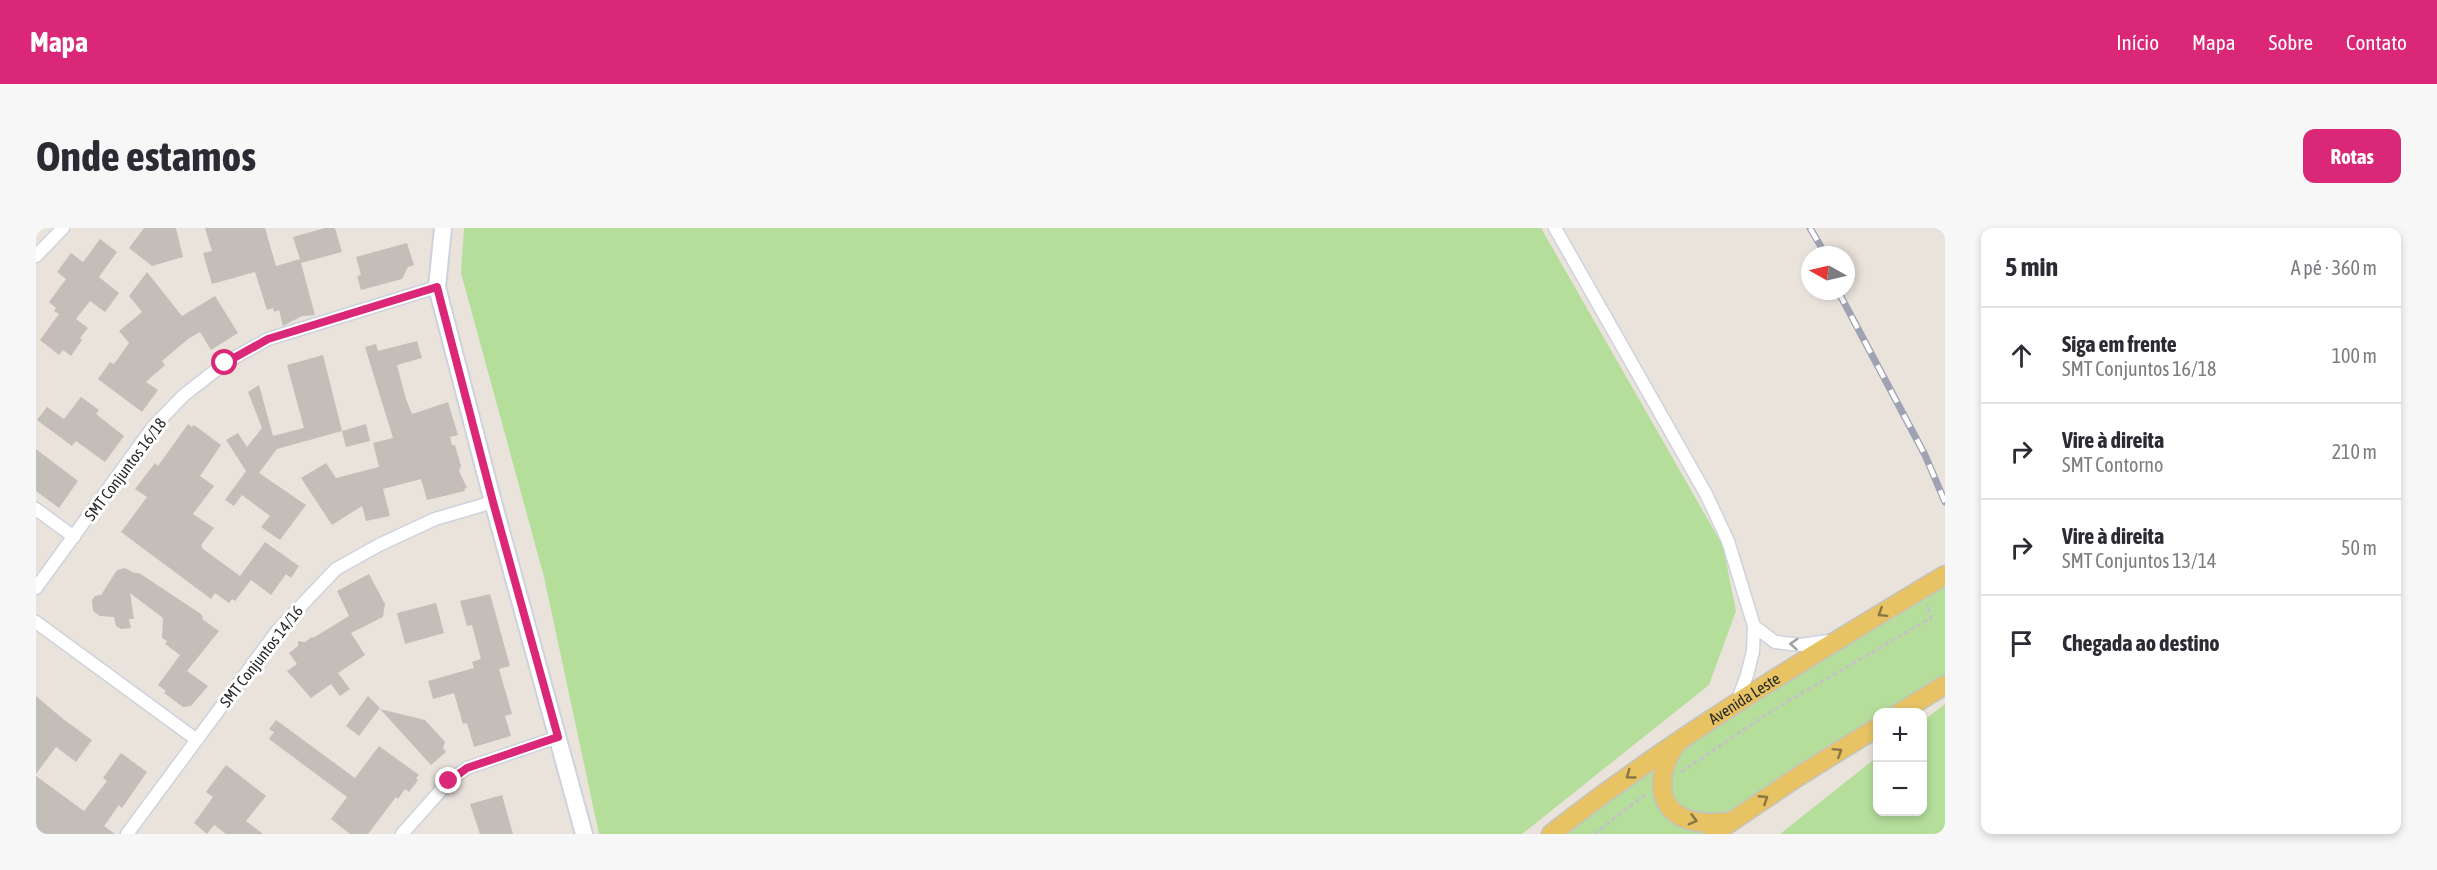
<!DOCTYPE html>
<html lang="pt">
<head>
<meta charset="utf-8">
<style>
	:root { --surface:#fff; --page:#f7f7f7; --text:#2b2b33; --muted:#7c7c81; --line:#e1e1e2; --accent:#db2777 }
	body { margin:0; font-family:"Asap Condensed",sans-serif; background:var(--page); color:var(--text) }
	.controls { position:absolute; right:18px; bottom:18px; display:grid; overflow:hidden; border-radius:12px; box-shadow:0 3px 9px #0003 }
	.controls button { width:54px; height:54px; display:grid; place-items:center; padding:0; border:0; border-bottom:2px solid var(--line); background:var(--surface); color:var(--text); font:30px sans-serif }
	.compass { position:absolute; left:1765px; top:18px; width:54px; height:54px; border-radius:50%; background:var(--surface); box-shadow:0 3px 9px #0003; rotate:278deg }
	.stop { position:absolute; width:18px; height:18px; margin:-14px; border:4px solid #db2777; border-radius:50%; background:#fff }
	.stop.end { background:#db2777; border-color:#fff; box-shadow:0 2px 6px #0008 }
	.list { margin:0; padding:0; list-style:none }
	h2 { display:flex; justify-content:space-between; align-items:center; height:78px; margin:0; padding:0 24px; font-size:26px }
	h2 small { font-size:20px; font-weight:400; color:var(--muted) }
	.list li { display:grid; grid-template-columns:39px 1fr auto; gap:18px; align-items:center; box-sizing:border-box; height:96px; padding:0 24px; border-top:2px solid var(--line) }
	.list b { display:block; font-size:22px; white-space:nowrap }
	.list p { margin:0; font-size:20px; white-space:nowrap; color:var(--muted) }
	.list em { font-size:20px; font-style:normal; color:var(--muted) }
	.icon { flex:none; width:33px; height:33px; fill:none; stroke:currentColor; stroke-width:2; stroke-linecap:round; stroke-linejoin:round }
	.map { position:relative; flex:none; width:1909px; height:606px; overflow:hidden; border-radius:12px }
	header { display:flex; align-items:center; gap:36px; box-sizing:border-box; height:84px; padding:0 30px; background:var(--accent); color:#fff }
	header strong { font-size:28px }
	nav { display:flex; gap:33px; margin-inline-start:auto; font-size:21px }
	.intro { display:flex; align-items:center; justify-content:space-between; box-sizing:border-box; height:144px; padding:0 36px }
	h1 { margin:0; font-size:42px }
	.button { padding:15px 27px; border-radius:12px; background:var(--accent); color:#fff; font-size:21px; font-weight:700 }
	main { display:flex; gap:36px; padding:0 36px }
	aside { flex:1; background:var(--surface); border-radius:12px; box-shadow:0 3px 9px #0003 }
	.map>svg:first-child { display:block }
	.green { fill:#b5de9b }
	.building { fill:#c3beb7 }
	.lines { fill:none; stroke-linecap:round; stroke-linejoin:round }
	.street-casing { stroke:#ced2dd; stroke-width:15 }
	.secondary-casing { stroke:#ced2dd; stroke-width:20 }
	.primary-casing { stroke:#c3c3c3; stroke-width:21 }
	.path { stroke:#c3c3c3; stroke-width:3; stroke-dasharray:4.5 3; stroke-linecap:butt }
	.street { stroke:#fff; stroke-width:12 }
	.secondary { stroke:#fff; stroke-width:16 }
	.primary { stroke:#e7c364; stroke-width:18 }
	.rail-casing { stroke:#9fa2b2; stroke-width:7 }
	.rail { stroke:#fff; stroke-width:4.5; stroke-dasharray:14; stroke-linecap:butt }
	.oneway { stroke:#887646 }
	.oneway2 { stroke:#9f9f9f }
	.route { stroke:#db2777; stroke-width:8 }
	.labels { text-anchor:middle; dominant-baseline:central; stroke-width:6; stroke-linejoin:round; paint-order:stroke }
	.street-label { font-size:16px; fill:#292929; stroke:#fff }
</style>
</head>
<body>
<header>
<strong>Mapa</strong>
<nav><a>Início</a><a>Mapa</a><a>Sobre</a><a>Contato</a></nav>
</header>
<div class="intro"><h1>Onde estamos</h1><a class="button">Rotas</a></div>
<main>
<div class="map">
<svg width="1909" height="606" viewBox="0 0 1909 606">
	<rect width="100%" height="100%" fill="#eae3dc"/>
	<path class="green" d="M428,0h1077l182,318 13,65 -27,74 -187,149h-923l-55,-257 -83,-304z
		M1909,346v116l-37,22h-30l-1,19 -113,68 -59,24 -40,-24 14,-59z
		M1909,476v130h-165l97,-77 1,55h44l1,-91z
		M1639,515l-12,58 51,33h-147z"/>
	<path class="building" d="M108,0h32l7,29 -31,9 -23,-18z
		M169,0h60l11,38 24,-7 -7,-22 32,-9h10l7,24 -41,11 14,52 -13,1 -19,10 -4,-16 -5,2 -1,-4 -6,2 -12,-38 -43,12 -9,-31 9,-2z
		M64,11l17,13 -18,25 20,16 -14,19 -15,-11 -14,18 12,9 -8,10 2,2 -11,16 -8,-6 -4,5 -19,-15 19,-26 -5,-3 2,-3 -7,-6 17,-23 -9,-7 14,-19 12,9z
		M371,15l7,22 -6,2 -6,12 -41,11 -4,-14 4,-1 -5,-18z
		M111,44l35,44 33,-20 23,37 -27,17 -11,-18 -12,7 -26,22 3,4 -19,17 12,8 -16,22 -44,-33 12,-17 4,2 15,-21 -10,-12 23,-19 -13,-16z
		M381,113l5,17 -25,7 9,34 6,15 36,-12 10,33 -8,2 2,8h3l6,21 -2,5 8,17 -3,1 1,2 -38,9 -6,-21 -38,10 7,27 -24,5 -4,-15 -30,19 -31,-47 25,-15 10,15 43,-11 -6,-24 20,-5 -28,-91 11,-3 2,7z
		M287,127l19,76 -65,18 -18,24 47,32 -26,35 -19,-13 9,-11 -28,-21 -8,11 -9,-6 21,-29 -20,-31 12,-7 9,14 15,-19 -14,-36 11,-7 14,51 31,-8 -17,-63z
		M45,169l18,13 -3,4 28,22 -19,26 -29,-21 -4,5 -35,-26 10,-13 17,12z
		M152,196l4,3 2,-2 27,20 -21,31 14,10 -21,28 21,14 -13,17 2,4 37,27 25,-34 34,24 -8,12 -5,-4 -15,21 -20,-15 -16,21 -3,-2 -3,4 -14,-10 -4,6 -90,-67 26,-35 -12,-8 20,-26 3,3z
		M330,196l4,17 -24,6 -4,-16z
		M0,221l42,32 -19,27 -23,-17z
		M89,340l9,5h5l62,41 2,3 -1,2 17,12 -32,40 21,15 -17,20 -8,1 -19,-14 2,-2 -8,-6 22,-30 -15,-11 2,-3 -5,-3 1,-20 -33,-25 4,26h-5l2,9 -10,1 -5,-3 -2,-9 -14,-1 -7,-5 -1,-11 3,-4 6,-1 16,-25z
		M333,346l16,30 -2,13 -32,16 14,22 -27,18 12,16 -10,7 -9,-12 -20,14 -24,-27 10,-7 -8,-11 9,-7v-5l7,1 7,-5 1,1 36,-22 -12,-25z
		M454,366l20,72 -11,3 13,45 -7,2 6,20 -37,11 -7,-24 -4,1 -9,-31 -21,6 -5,-18 46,-13 -2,-6 9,-3 -9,-34 -5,1 -7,-25z
		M400,375l8,30 -39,11 -8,-31z
		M0,468l27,23 29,21 -16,22 -20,-15 -20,27z
		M332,468l12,12 -21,28 -13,-10z
		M344,481l45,11 20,22 -2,6 3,4 -15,13z
		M240,492l79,58 24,-32 40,29 -3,3 2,2 -9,12 -4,-3 -7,10 -2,-2 -28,37h-18l-19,-15 16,-22 -78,-58 5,-7 -5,-3z
		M85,525l26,19 -25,36 -3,-3 -15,21 11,8h-79v-58l48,35 23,-30 -4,-3z
		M190,537l40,31 -20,25 17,13h-37l-12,-9 -7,9 -13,-11 19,-26 -7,-5z
		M466,567l11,39h-33l-10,-30z"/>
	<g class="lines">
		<defs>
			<path id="street" d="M1519,0l151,266 22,47 26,85 -1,25 -6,24 -10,27
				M0,28l27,-28
				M0,281l38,28
				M0,360l117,-161 31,-32 41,-32 43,-24 169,-52
				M0,394l161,118
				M1718,398l21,16 26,3 28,-4
				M91,606l151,-204 58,-61 43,-24 56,-26 58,-17
				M366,606l47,-53 18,-13 91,-31"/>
			<path id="secondary" d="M407,0l-6,59 56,215 91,332"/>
			<g id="primary">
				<path d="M1865,484l44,-27"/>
				<path d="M1639,518c-16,23 -22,60 11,73 14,5 28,4 42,3"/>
				<path id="s1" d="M1515,606c124,-98 260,-178 394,-259"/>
				<path d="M1677,606l86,-58 79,-49"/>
			</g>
		</defs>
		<use href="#street" class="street-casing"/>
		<use href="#secondary" class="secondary-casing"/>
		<use href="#primary" class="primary-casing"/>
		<path class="path" d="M1645,544l92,-62 158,-92 -4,-14
			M1558,606l53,-41"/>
		<use href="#street" class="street"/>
		<use href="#secondary" class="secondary"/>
		<use href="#primary" class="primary"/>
		<defs>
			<path id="rail" d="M1774,0l16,27
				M1802,63l87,164 20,47"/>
		</defs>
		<use href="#rail" class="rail-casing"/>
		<use href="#rail" class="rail"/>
	</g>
	<defs><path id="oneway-chevron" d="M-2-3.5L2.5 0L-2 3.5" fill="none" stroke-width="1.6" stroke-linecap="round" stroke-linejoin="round" transform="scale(1.5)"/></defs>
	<g class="oneway">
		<use href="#oneway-chevron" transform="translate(1846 385) rotate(148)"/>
		<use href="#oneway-chevron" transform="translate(1802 524) rotate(-32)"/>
		<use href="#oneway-chevron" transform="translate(1594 547) rotate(144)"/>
		<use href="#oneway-chevron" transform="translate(1728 571) rotate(-33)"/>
		<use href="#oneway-chevron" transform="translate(1657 592) rotate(15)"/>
	</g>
	<use class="oneway2" href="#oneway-chevron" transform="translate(1758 416) rotate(-176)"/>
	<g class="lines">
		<path class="route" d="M189,135l43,-24 169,-52 56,215 65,235 -91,31 -18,13"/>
	</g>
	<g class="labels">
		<g class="street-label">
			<text transform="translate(89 241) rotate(-53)">SMT Conjuntos 16/18</text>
			<text transform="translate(225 428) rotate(-52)">SMT Conjuntos 14/16</text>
			<text stroke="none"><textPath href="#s1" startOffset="236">Avenida Leste</textPath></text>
		</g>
	</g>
</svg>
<div class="controls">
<button>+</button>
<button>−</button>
</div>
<svg class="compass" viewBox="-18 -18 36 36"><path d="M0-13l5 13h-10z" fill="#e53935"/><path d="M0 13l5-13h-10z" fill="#7c7c81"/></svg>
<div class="stop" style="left:189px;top:135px"></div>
<div class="stop end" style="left:413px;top:553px"></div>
</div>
<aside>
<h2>5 min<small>A pé · 360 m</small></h2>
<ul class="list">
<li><svg class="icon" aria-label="ahead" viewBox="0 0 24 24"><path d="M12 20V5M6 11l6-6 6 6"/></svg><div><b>Siga em frente</b><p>SMT Conjuntos 16/18</p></div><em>100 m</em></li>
<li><svg class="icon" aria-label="right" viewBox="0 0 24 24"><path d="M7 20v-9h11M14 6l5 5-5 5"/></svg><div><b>Vire à direita</b><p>SMT Contorno</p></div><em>210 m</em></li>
<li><svg class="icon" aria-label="right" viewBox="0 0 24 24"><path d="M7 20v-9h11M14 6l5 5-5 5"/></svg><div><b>Vire à direita</b><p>SMT Conjuntos 13/14</p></div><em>50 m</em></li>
<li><svg class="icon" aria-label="arrive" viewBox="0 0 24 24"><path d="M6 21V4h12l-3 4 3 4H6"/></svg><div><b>Chegada ao destino</b></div></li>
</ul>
</aside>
</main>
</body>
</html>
